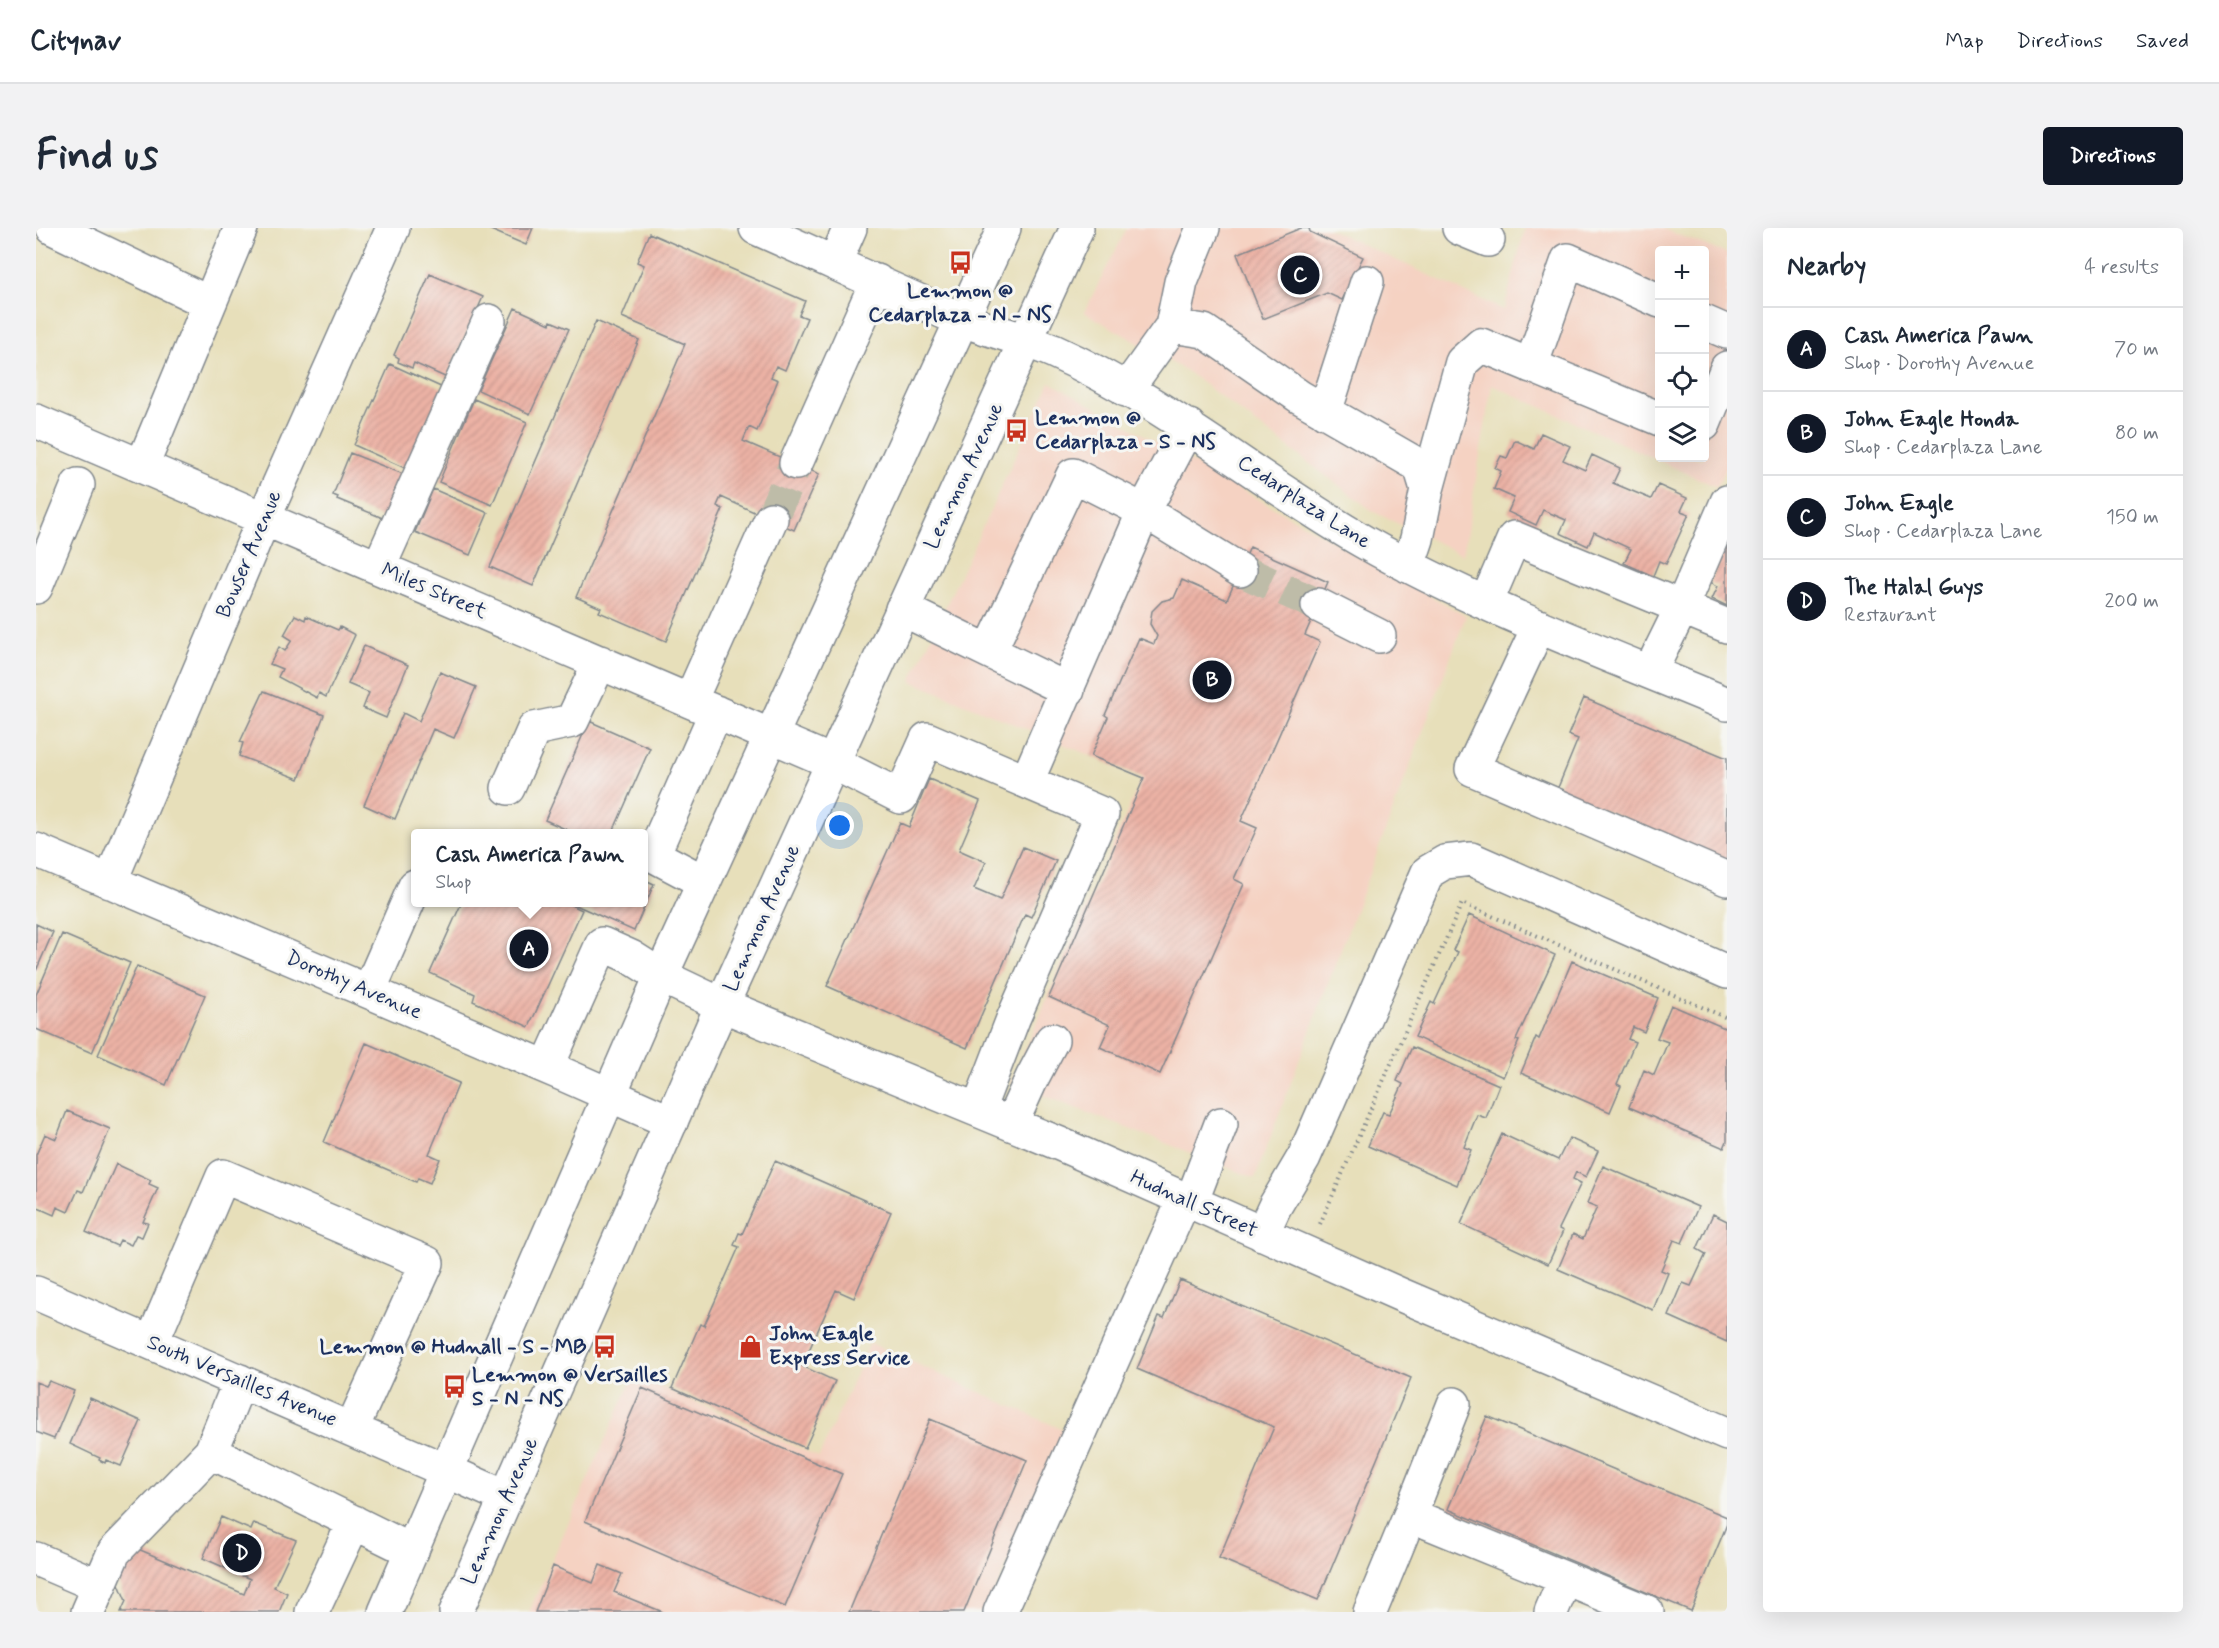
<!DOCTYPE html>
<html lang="en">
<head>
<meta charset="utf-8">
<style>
	:root { --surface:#fff; --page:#f2f2f3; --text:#1f2937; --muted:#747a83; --line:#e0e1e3; --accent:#111827 }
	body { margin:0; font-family:Mynerve,sans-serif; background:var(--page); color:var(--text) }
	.controls { position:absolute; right:18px; top:18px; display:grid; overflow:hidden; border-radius:6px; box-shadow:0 6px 24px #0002 }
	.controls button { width:54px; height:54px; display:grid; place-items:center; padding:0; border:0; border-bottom:2px solid var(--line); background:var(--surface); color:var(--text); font:30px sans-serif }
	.you { position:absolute; left:804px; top:598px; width:21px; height:21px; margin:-15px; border:4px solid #fff; border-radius:50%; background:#1a73e8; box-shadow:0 0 0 9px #1a73e833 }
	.badge { display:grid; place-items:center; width:39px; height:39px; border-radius:50%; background:var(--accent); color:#fff; font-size:20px; font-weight:700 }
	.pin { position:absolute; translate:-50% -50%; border:3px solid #fff; box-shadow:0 2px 6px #0006 }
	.popup { position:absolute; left:375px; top:601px; width:237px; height:78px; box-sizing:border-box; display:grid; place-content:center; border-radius:6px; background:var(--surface); filter:drop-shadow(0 2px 4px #0005); font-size:20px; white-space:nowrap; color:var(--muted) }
	.popup b { font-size:22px; color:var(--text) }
	.popup::after { content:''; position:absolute; left:50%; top:100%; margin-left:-12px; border:12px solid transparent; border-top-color:var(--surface) }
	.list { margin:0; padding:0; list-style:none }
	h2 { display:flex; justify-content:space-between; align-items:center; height:78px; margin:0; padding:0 24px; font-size:26px }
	h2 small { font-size:20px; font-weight:400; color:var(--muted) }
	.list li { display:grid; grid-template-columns:39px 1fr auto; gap:18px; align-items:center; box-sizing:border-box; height:84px; padding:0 24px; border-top:2px solid var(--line) }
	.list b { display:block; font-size:22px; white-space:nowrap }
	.list p { margin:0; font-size:20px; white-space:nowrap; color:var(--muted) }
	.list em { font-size:20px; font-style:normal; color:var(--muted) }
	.icon { flex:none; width:33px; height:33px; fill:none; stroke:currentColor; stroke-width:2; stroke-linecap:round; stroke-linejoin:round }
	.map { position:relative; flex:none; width:1691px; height:1384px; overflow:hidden; border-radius:6px }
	header { display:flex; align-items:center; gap:36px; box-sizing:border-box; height:84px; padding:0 30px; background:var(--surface); border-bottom:2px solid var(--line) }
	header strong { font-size:28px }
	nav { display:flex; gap:33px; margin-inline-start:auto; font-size:21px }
	.intro { display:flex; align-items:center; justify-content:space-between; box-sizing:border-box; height:144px; padding:0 36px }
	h1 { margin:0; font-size:42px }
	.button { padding:15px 27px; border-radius:6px; background:var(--accent); color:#fff; font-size:21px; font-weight:700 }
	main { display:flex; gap:36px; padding:0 36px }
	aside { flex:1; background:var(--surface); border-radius:6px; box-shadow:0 6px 24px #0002 }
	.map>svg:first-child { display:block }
	.built { fill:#f5d2c2; fill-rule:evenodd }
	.building { fill:url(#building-hatch) }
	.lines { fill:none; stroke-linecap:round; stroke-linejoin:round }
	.minor-tunnel { stroke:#bebca8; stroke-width:33; stroke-dasharray:33 16; stroke-linecap:butt }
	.minor-casing { stroke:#81878c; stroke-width:36 }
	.major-casing { stroke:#81878c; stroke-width:36 }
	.path { stroke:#81878c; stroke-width:4; stroke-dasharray:1.5 4.5; stroke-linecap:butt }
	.minor { stroke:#fff; stroke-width:33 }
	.major { stroke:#fff; stroke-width:33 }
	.labels { text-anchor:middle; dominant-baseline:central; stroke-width:6; stroke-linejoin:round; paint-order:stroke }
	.poi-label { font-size:21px; font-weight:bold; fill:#1b2f5e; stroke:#f6f6f2; text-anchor:start }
	.street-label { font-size:21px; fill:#1b2f5e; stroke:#f6f6f2 }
</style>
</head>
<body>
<header>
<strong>Citynav</strong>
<nav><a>Map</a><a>Directions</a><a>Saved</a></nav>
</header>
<div class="intro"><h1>Find us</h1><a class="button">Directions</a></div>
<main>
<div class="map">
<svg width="1691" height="1384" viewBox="0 0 1691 1384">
	<defs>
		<pattern id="building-hatch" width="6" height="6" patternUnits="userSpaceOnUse" patternTransform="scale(1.5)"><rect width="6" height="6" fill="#ecb2a5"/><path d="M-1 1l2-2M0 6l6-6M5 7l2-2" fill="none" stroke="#ca9990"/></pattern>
	</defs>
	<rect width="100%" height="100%" fill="#f6f6f2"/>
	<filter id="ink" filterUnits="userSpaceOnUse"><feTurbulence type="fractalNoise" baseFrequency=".0167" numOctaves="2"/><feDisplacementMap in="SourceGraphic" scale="12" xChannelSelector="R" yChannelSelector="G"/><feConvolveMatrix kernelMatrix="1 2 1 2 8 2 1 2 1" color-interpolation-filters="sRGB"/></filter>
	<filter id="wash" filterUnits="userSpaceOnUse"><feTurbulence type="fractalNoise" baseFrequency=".008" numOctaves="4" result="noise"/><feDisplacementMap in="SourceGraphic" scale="24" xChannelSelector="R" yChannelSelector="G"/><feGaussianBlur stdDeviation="1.35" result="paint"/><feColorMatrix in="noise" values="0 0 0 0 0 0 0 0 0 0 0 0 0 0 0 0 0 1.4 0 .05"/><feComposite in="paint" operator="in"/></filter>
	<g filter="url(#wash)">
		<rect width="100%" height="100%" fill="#e7dfba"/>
		<path class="built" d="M1091,0h200l177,82 21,-82h136l66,26v211l-10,22 -225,-102 -29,170 -89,-43 -186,-140 -104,-60zM1624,22h44v208h-44z
			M1014,154l416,234 -211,562 -244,-95 131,-306 -231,-96z
			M834,1115l196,88 -80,181h-457l105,-237 185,82z"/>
		<g id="blocks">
			<path class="building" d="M450,0h47l-7,17z
				M1265,0h8l1,4 53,25 -21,43 -15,-7 -64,26 -26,-65z
				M613,5l156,68 -6,14 8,3 -22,52 -9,-4 -5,11 7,3 -21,51 -8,-4 -6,14 76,33 -25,56 -73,-33 -4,9 6,3 -57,132 -67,-29 2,-4 -25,-11 109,-253 -63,-27 22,-52 -7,-3z
				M394,46l53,23 -36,81 -33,-15 -2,5 -14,-6 1,-4 -5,-3z
				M479,80l35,16 1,-3 18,8 -39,85 -52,-24z
				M560,93l43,19 -106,246 -43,-19z
				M354,136l53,24 -36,81 -53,-24z
				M438,171l53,23 -35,83 -53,-23z
				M1505,205l29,13 -7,14 22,10 7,-15 28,13 -7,15 38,16 7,-14 29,13 -6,13 8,3 -23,50 -7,-3 -6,15 -29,-13 7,-14 -37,-17 -6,14 -28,-13 6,-13 -23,-10 -7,15 -28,-13 6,-14 -20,-9 7,-18 -6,-3 6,-12 6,2 8,-18 19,9z
				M314,225l53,21 -18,45 -48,-20 1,-2 -5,-2z
				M397,261l55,24 -18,42 -55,-23z
				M1691,315v63l-15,-7 6,-13 -8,-4z
				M1214,319l78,35 -23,53 15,7 -79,179 16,7 -23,51 10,5 -84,190 -60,-27 10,-22 -61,-28 95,-219 -53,-22 17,-39 -3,-2 34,-77 15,6 3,-8 -7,-12 2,-13 10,-10 12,-3 8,-18 45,20z
				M259,387l10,5 1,-4 32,14 2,-3 15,8 -29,62 -7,-4 -2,5 -39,-21 4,-8 -12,-5 9,-17 6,4 7,-11 -8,-5z
				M328,418l44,19 -22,53 -23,-10 6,-15 -21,-9z
				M404,444l36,15 -22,51 -21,-9 -38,90 -31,-14 39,-92 16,8z
				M228,463l60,24 -25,64 -60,-23 4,-13 -3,-1z
				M1548,470l143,60v104l-170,-72 21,-51 -10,-4z
				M553,493l61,27 -38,86h-36l-31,-14z
				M893,551l51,22 -21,49 27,12 -12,27 26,11 23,-53 33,14 -25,56 -6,-3 -58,134 -140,-62 73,-163 9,4z
				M607,651l11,5 -20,47 -65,-29h74z
				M426,674h103l17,8 -53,117 -56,-26 2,-7 -45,-21z
				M1433,687l86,40 -39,85 3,1 -16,36 -88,-40 16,-35 3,2 24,-52 -5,-2z
				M0,696l17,8 -17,39z
				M26,706l68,29 -38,90 -56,-24v-34z
				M1536,733l86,37 -14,34 -11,-5 -5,12 7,3 -18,42 4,2 -11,26 -89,-39 15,-36 3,2z
				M101,738l68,29 -39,90 -68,-30z
				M1635,777l56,24v112l-3,7 -95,-41 15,-37 10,5 14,-33 -11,-4z
				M330,815l93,40 -30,71 11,5 -10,24 -12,-5 -2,4 -92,-40z
				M1376,819l87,38 -13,33 -9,-3 -13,32 7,3 -14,35 -89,-39 15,-34 6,2 14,-30 -6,-3z
				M31,883l43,18 -27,63 -5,-2 -10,22 -11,-5 -3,8 -18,-8v-52l9,-21 11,5z
				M1466,906l56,26 11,-22 29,13 -12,26 -10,-5 -3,7 8,4 -22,46 4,2 -15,33 -87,-40z
				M739,933l116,51 -37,86 -18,-8 -34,76 33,15 -30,67 -133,-60 28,-64 4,2 35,-79 -5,-2 5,-12 3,1z
				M80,936l35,16 -2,4 9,4 -15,34 5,1 -6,14 -6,-2 -5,10 -11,-5 -3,6 -31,-14z
				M1567,938l95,41 -16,36 -8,-3 -13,30 7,3 -15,37 -95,-41 15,-35 10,5 14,-32 -10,-4z
				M1677,986l14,7v121l-58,-26 14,-33 8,3 15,-32 -9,-5z
				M1144,1052l231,98 -93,222 -99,-42 55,-131 -137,-58 22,-53 5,2z
				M13,1153l25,10 -20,48 -18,-7v-50l10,4z
				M606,1160l200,86 -57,133 -200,-86z
				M54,1170l51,23 -20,45 -15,-6 -1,3 -6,-3 1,-2 -30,-14z
				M1451,1188l240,101v7l-36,87 -243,-102z
				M894,1191l97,41 -63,152h-115z
				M185,1289l30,13 3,-7 42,17 -22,47 13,6 -8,19h-158l5,-11 -9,-22 14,-33 113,48 6,-15 -47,-21z
				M564,1337l22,9 -8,18 49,20h-128l18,-46 40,17z"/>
		</g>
	</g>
	<g filter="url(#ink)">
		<use href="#blocks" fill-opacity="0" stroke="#81878c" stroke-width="1.5"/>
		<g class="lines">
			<path class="minor-tunnel" d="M735,291l25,-56
				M1204,342l78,35"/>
			<defs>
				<path id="minor" d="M17,0l156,75
					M720,0c68,30 136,62 204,91 30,12 63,19 93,32 112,50 205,130 311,191 115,65 241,111 363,162
					M1423,0l29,12
					M799,34l15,-34
					M1668,94l23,10
					M1136,98l9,-44 22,-54
					M1495,138l37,-106 92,41
					M1090,162l46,-64 32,5 96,66 120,69 7,23 -10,50 -9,27
					M1289,184l42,-130
					M0,193l796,341 69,35 26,-58 175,75 -89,205 -35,91
					M1668,196l23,-56
					M760,235l81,-182
					M106,238l99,-238
					M1391,261l35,-127 19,-17 179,74
					M343,339l110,-246
					M0,359l42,-102
					M1450,375l28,-65 213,88
					M1282,377l61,31
					M866,381l166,81
					M1503,398l-67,143 255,110
					M954,422l83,-175 71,36 96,59
					M1614,444l32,-65 45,-105
					M654,473l81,-182
					M991,553l117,-270 45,-85
					M472,560l26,-59 38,-8 28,-59
					M0,622l531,226 104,46
					M74,654l154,-364 129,-290
					M668,654l-51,-27 63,-143
					M333,763l46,-105
					M511,839l55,-123 29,13 30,19 61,29 338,139 339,150 328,140
					M975,896l21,-46 20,-38
					M1155,975l30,-79
					M1226,1006l13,-28 29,-49 124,-285 17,-10 26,-3 256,113
					M0,1065l411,178
					M116,1114l71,-166 204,87 -75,165
					M175,1224l201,99
					M1374,1287l44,-111
					M0,1331l63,27
					M52,1384l26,-60 97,-100 29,-71
					M276,1384l42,-90
					M964,1384l184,-412
					M1334,1384l40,-97 237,97
					M1515,1384l14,-33"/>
				<path id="major" d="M411,1243l58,26
					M349,1384l276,-636 343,-748
					M420,1384l266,-607 355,-777"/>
			</defs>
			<use href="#minor" class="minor-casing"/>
			<use href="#major" class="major-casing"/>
			<path class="path" d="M1284,996l142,-321 265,115"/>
			<use href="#minor" class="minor"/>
			<use href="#major" class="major"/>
		</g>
	</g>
	<defs>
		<symbol id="bus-bare" viewBox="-9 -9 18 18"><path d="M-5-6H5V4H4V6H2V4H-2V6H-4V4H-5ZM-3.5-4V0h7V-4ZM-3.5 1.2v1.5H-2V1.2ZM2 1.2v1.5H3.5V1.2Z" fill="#c8321e" stroke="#f6f6f2" stroke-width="2.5" paint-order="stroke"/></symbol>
		<symbol id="shop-bare" viewBox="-9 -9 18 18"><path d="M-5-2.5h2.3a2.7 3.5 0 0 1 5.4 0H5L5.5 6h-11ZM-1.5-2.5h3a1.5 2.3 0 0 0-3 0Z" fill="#c8321e" stroke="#f6f6f2" stroke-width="2.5" paint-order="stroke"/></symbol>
	</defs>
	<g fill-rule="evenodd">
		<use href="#bus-bare" x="908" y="18" width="33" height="33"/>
		<use href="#bus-bare" x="964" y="186" width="33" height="33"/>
		<use href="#shop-bare" x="698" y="1102" width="33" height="33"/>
		<use href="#bus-bare" x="552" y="1102" width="33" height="33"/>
		<use href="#bus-bare" x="402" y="1142" width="33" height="33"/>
	</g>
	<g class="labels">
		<g class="poi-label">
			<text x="924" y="63" text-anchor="middle">Lemmon @<tspan x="924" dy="24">Cedarplaza - N - NS</tspan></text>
			<text x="999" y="190">Lemmon @<tspan x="999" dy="24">Cedarplaza - S - NS</tspan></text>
			<text x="733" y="1106">John Eagle<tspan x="733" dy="24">Express Service</tspan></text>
			<text x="550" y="1119" text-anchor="end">Lemmon @ Hudnall - S - MB</text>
			<text x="436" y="1147">Lemmon @ Versailles<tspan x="436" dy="24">S - N - NS</tspan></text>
		</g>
		<g class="street-label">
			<text transform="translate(928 248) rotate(-65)">Lemmon Avenue</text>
			<text transform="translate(1268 274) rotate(33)">Cedarplaza Lane</text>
			<text transform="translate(213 326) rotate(-67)">Bowser Avenue</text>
			<text transform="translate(398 363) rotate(23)">Miles Street</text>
			<text transform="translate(726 690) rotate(-66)">Lemmon Avenue</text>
			<text transform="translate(318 757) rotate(23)">Dorothy Avenue</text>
			<text transform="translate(1158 976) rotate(24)">Hudnall Street</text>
			<text transform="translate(206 1153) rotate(23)">South Versailles Avenue</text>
			<text transform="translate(464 1283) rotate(-66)">Lemmon Avenue</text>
		</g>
	</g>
</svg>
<div class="controls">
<button>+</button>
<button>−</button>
<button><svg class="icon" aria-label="locate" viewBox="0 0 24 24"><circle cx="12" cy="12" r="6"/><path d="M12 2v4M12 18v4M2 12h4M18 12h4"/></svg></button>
<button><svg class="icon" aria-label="layers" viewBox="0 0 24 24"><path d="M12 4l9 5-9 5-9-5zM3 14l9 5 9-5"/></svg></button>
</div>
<div class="you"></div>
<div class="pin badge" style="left:493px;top:721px">A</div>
<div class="popup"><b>Cash America Pawn</b>Shop</div>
<div class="pin badge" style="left:1176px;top:452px">B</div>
<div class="pin badge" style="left:1264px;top:47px">C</div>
<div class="pin badge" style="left:206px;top:1325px">D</div>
</div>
<aside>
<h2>Nearby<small>4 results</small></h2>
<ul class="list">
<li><span class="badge">A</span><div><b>Cash America Pawn</b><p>Shop · Dorothy Avenue</p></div><em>70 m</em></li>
<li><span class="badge">B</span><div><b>John Eagle Honda</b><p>Shop · Cedarplaza Lane</p></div><em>80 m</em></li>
<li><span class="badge">C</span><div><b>John Eagle</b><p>Shop · Cedarplaza Lane</p></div><em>150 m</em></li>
<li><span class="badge">D</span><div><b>The Halal Guys</b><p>Restaurant</p></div><em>200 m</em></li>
</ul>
</aside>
</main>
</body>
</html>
